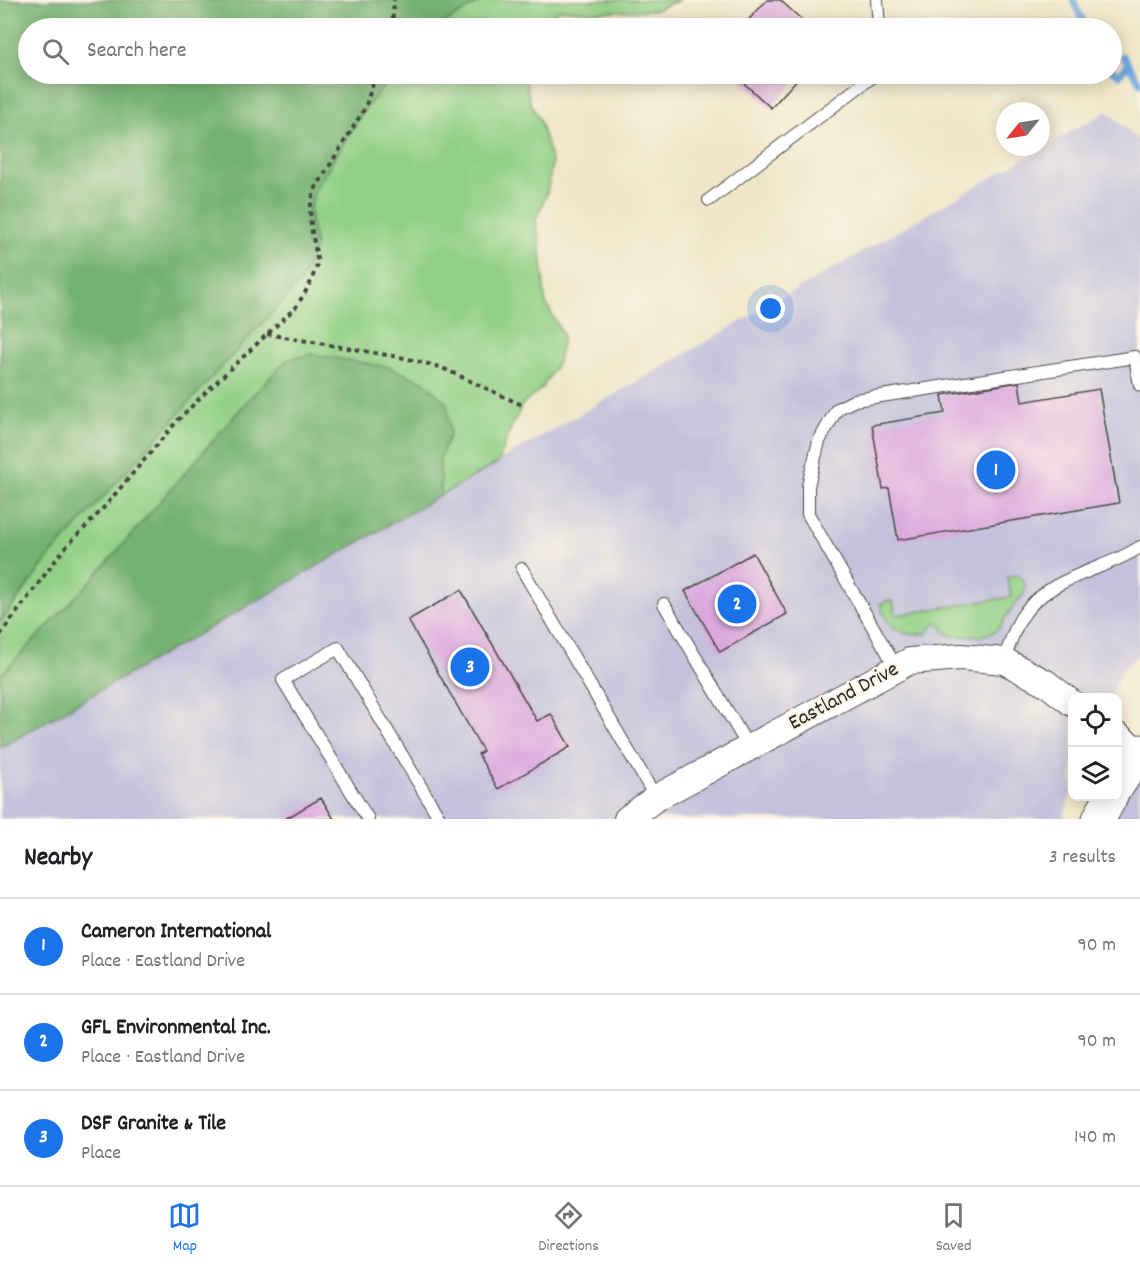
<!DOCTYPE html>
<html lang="en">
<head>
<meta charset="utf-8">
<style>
	:root { --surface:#fff; --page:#f6f6f6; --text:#202124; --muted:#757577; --line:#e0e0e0; --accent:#1a73e8 }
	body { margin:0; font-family:Dekko,sans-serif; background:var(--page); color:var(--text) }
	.controls { position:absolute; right:18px; bottom:18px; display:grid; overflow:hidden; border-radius:12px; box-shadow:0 3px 15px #0003 }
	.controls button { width:54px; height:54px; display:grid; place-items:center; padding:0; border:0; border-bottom:2px solid var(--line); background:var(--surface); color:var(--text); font:30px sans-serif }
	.compass { position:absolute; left:996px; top:102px; width:54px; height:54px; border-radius:50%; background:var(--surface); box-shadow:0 3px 15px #0003; rotate:240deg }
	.you { position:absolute; left:771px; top:309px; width:21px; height:21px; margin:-15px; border:4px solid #fff; border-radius:50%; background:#1a73e8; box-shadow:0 0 0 9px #1a73e833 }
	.badge { display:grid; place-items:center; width:39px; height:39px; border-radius:50%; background:var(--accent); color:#fff; font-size:20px; font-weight:700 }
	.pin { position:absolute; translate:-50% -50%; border:3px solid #fff; box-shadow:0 2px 6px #0006 }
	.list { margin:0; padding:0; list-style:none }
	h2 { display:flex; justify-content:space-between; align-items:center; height:78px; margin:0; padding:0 24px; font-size:26px }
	h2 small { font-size:20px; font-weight:400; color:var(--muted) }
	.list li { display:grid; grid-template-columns:39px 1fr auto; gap:18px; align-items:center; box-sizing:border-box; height:96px; padding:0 24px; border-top:2px solid var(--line) }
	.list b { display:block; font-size:22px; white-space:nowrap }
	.list p { margin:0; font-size:20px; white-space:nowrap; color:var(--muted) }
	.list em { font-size:20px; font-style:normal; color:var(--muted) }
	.icon { flex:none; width:33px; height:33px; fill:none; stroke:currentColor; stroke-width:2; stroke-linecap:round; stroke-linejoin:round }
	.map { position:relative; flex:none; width:1140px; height:819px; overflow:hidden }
	.search { position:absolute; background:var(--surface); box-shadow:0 3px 15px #0003; left:18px; right:18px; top:18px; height:66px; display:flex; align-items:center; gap:15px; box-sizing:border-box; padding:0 21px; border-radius:33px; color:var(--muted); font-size:22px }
	.sheet { height:366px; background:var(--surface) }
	nav { display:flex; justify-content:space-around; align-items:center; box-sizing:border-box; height:84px; border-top:2px solid var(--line); background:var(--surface); font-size:16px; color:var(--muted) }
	nav a { display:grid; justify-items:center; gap:3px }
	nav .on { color:var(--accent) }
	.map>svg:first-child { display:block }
	.industrial { fill:#c3c1db }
	.green { fill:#90cf85; stroke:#5e7d58; stroke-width:1.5 }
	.forest { fill:#74b272; stroke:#506e4e; stroke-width:1.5 }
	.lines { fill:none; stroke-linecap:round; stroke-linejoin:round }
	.stream { stroke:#6fa7de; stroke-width:7 }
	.building { fill:#daa7de }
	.lane-casing { stroke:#484743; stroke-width:14 }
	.street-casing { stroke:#484743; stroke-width:28 }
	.secondary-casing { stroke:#484743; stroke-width:35 }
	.path { stroke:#484743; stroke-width:4; stroke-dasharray:4.5 4.5; stroke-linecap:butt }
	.lane { stroke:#fff; stroke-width:12 }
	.street { stroke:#fff; stroke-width:26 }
	.secondary { stroke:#fff; stroke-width:33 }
	.labels { text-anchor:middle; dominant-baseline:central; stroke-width:4.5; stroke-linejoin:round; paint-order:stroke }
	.street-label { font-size:22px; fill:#2b2b2b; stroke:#fcf5e5 }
</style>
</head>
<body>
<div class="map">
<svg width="1140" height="819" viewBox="0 0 1140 819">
	<rect width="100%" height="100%" fill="#fcf5e5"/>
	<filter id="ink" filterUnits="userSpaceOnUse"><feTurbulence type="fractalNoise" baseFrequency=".0167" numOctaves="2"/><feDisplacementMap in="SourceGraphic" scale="12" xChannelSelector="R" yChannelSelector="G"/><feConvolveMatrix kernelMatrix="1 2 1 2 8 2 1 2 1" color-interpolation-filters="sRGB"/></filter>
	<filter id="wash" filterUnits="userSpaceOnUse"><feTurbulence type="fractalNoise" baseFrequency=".008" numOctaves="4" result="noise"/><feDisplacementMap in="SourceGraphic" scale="24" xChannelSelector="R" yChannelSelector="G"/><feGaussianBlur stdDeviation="1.35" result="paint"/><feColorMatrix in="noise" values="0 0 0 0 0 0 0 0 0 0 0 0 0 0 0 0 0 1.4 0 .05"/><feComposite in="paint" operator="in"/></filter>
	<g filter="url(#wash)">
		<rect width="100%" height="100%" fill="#efe6c9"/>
		<path class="industrial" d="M1107,111l33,31v511l-19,18 -11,26 -38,1v95l-10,26h-1062v-71z
			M1140,751v68h-41z"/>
		<path class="green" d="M483,0h197l-25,10 -65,2 -29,-3 -26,19h-99z
			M394,74h130l6,28 10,19 12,42 -5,30 -11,27 5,30 4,51 18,34 -5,27 -16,26 -20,17 -14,30 -9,27 -58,33 -1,-37 10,-24 -107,-74 -32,-6 -24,6 -36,37 -160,184 -91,95v-53l48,-65 174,-192 79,-84 15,-37 -5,-18 -1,-18 4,-18 51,-83z
			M1017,575l6,5 3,7 -3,8 -12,14 -11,18 -8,6 -12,3h-30l-14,-14 -10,12c-27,2 -38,-4 -46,-30l9,-4 4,2 3,13 115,-18 -4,-20z"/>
		<path class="forest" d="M0,0h483l-47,28h-408v46h366l-29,35 -51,82 -4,18 1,18 5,18 -15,37 -79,84 -174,192 -48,65z
			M311,354l78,13 35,15 23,21 3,31 -10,24 1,37 -441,253v-72l91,-95 160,-184 36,-37z"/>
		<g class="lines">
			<path class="stream" d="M1073,0l13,28
				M1123,56l17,27
				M1112,70l7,5 9,-10"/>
		</g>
		<g id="blocks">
			<path class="building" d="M767,0h13l31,28h-70z
				M734,74h68l-31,34z
				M1019,382l3,20 77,-13 20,114 -221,37 -9,-52 -6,1 -11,-64 73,-12 -3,-18z
				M753,553l34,61 -67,38 -35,-61z
				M461,590l76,131 14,-7 19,33 -72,42 -20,-35 5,-3 -75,-131z
				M321,798l13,21h-49z"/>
		</g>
	</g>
	<g filter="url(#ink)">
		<use href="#blocks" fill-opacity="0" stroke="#484743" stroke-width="1.5"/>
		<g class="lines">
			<defs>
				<path id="lane" d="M877,0l2,28
					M709,200l167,-126
					M522,569l134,229
					M664,604l85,144
					M1004,661c5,-15 9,-30 17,-43 26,-42 81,-46 119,-71
					M897,669l-89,-155v-28l11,-45 18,-32 18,-9 280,-43 5,28
					M368,819l-85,-139 55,-32 102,171"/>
				<path id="street" d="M1118,736l21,16
					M627,819l29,-21 254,-137 51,-4 43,4 42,22 26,20"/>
				<path id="secondary" d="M1118,785l22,-34
					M1099,819l12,-23"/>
			</defs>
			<use href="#lane" class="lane-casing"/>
			<use href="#street" class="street-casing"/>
			<use href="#secondary" class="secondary-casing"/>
			<path class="path" d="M392,28l2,-28
				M267,334l137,24 36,9 82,38
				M0,635l64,-86 36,-37 78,-92 30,-30 88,-83 13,-21 9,-23 -7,-36 -1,-18 4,-18 51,-83 11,-34"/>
			<use href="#lane" class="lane"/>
			<use href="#street" class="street"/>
			<use href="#secondary" class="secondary"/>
		</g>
	</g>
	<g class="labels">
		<g class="street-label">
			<text transform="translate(844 697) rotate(-28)">Eastland Drive</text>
		</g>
	</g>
</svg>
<div class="controls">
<button><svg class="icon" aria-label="locate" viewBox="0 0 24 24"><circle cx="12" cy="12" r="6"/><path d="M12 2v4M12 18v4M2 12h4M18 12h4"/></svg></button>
<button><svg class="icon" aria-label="layers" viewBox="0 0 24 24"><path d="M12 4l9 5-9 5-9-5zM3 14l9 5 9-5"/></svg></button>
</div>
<svg class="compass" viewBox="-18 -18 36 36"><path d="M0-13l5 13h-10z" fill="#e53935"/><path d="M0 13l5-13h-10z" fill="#757577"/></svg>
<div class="you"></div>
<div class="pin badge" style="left:996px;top:470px">1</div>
<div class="pin badge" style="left:737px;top:604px">2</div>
<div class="pin badge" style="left:470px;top:667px">3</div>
<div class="search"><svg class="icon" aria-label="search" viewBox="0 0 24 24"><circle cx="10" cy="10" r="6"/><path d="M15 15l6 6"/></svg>Search here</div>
</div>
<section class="sheet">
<h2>Nearby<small>3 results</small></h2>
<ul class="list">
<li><span class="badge">1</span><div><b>Cameron International</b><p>Place · Eastland Drive</p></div><em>90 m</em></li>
<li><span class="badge">2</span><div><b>GFL Environmental Inc.</b><p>Place · Eastland Drive</p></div><em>90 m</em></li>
<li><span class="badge">3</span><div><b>DSF Granite &amp; Tile</b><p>Place</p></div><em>140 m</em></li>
</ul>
</section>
<nav>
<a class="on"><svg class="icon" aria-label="map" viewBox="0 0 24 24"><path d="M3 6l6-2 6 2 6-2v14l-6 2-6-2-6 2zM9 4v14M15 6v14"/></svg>Map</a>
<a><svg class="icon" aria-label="directions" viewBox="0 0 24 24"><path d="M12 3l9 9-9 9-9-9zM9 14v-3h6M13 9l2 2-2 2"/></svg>Directions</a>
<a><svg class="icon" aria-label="saved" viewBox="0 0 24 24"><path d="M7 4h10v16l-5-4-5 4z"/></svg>Saved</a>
</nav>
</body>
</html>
